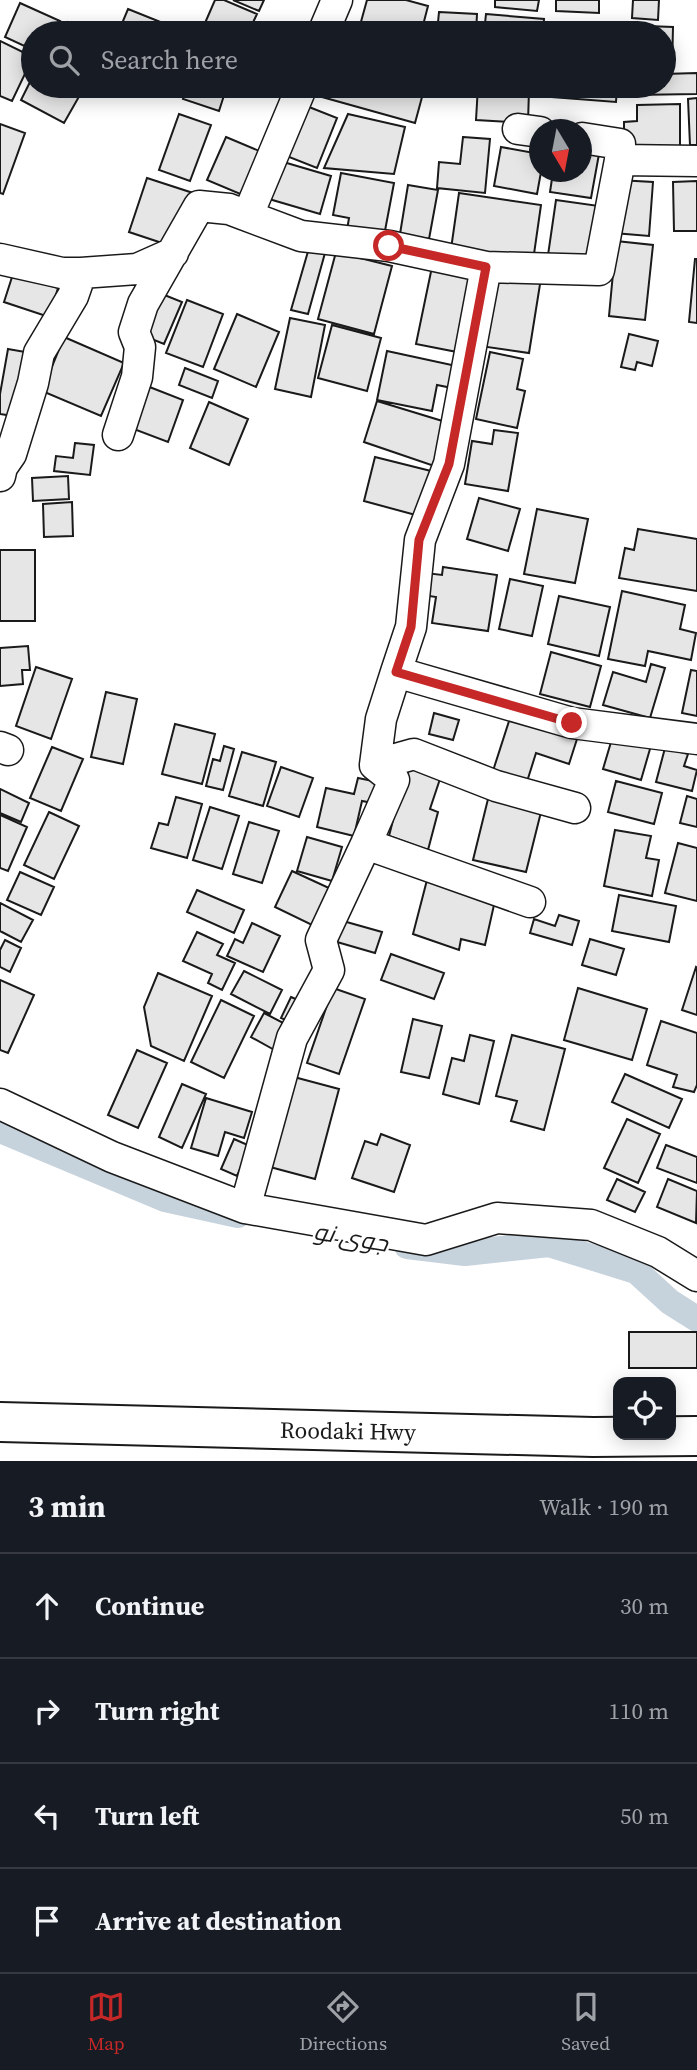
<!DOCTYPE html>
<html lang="en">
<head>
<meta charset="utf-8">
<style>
	:root { --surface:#171b24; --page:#242831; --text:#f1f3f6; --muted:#9ea1a6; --line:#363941; --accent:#c62828 }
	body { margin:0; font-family:"Source Serif 4",Cairo,serif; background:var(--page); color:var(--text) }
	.controls { position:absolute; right:21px; bottom:21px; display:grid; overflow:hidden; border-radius:14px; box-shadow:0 4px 18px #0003 }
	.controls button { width:63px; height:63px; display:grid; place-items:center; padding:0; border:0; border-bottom:2px solid var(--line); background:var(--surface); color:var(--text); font:35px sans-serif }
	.compass { position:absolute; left:529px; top:119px; width:63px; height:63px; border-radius:50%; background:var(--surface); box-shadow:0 4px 18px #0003; rotate:170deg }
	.stop { position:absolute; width:21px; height:21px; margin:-16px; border:5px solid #c62828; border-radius:50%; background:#fff }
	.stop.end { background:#c62828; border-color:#fff; box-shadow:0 2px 7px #0008 }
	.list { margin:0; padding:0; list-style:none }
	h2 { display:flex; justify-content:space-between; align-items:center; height:91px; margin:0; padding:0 28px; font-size:30px }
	h2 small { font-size:23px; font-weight:400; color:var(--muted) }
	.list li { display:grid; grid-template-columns:46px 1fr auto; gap:21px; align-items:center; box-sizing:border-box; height:105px; padding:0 28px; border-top:2px solid var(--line) }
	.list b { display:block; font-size:26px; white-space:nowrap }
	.list em { font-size:23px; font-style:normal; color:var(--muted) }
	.icon { flex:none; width:38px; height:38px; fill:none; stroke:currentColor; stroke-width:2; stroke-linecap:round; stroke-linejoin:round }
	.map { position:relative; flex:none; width:697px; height:1461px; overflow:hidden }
	.search { position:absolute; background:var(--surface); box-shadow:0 4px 18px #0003; left:21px; right:21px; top:21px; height:77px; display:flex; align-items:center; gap:18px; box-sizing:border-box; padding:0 24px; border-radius:38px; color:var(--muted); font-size:26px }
	.sheet { height:511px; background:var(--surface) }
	nav { display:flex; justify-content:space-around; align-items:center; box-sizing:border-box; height:98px; border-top:2px solid var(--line); background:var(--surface); font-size:19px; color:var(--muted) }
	nav a { display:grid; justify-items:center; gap:4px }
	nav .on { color:var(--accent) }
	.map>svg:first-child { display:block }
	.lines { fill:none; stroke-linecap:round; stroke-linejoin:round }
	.canal { stroke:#c6d2dc; stroke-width:26 }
	.building { fill:#e6e6e6; stroke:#1a1a1a; stroke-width:2 }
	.minor-casing { stroke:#1a1a1a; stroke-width:33 }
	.highway-casing { stroke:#1a1a1a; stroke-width:42 }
	.minor { stroke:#fff; stroke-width:30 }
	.highway { stroke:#fff; stroke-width:38 }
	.route { stroke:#c62828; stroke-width:9 }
	.labels { text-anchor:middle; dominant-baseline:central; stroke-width:5; stroke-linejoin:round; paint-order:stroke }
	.street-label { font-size:23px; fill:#1a1a1a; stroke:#fff }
	.water-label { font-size:24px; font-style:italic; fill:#1a1a1a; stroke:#fff }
</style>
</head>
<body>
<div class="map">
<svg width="697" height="1461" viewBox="0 0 697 1461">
	<rect width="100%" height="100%" fill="#fff"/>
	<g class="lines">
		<path class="canal" d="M0,1130l165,69 73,16
			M407,1246l58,7 84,-9 87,27 34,31 27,17"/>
	</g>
	<path class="building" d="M215,0h9l33,14 -9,19h-19l-24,-10z
		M233,0h31l-5,11z
		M367,0h39l22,6 -7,27h-81l2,-9 17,5z
		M495,0h44l-2,11 -42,-4z
		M556,0h43v13l-43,-2z
		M633,0h26l-1,20 -26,-2z
		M20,3l40,18 -6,12h-21v17l-28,-13z
		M128,9l45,18 -3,6h-52z
		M439,12l38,2 -1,19h-39z
		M486,14l58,5 -1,14h-59z
		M68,22l24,11h-30z
		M646,26l27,1 -1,42h-8v-36h-18z
		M0,41l33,16 -21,44 -12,-5z
		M697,73v21l-65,1v-9h32v-12z
		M33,76v10h52l-21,37 -43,-23z
		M188,86h39l-8,25 -36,-12z
		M325,86h100l-10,37 -93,-26z
		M478,86l51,3 -1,34 -52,-3z
		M552,86h65l-1,16 -64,-5z
		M697,98v47h-7l-2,-46z
		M680,104v43l-56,1v-26l13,-1v-16z
		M304,105l33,13 -20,50 -33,-13z
		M179,114l32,11 -21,56 -31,-11z
		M348,114l57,13 -11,47 -70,-6z
		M0,124l25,9 -22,61 -3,-1z
		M226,137l38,16 -19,43 -38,-16z
		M463,137l27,2 -5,54 -48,-5 2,-26 21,2z
		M501,147l39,7v18h1l-4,22 -43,-8z
		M582,151l17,3 -8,44 -41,-6 3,-20h29z
		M280,161l51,15 -11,38 -51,-15z
		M341,173l53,10 -10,53 -37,-6 2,-12 -16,-3z
		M147,178l46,15 -19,54 -45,-15z
		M618,180l35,2 -4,54 -35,-3z
		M697,181v50h-23l-1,-49z
		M408,185l30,5 -9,49 -29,-5z
		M459,193l82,12 -8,56 -82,-12z
		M556,200l43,6 -7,54 -44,-5z
		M616,241l37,4 -8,75 -36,-4z
		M309,248l16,5 -17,61 -17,-4z
		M336,252l56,14 -18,68 -56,-15z
		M695,259h2v64l-8,-1z
		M433,262l40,8 -16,82 -41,-8z
		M492,271l49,7 -12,75 -49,-7z
		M13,274l45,14 -9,29 -45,-15z
		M157,292l25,10 -18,42 -25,-10z
		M187,300l36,14 -20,53 -37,-14z
		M237,314l42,18 -23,55 -42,-18z
		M290,318l35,7 -14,72 -36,-8z
		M332,325l49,13 -14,53 -49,-13z
		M629,334l29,7 -6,25 -15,-4 -2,8 -14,-3z
		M64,337l60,26 -23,53 -59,-25z
		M8,349l23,4 -11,64 -20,-3v-20z
		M387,351l74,16 -4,22 -20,-4 -5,26 -55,-11z
		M490,352l33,7 -6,30 8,2 -8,37 -41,-9z
		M185,368l33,13 -6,17 -33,-13z
		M147,386l36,14 -15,42 -37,-14z
		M377,401l72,22 -9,45 -76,-26z
		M209,402l39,17 -19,46 -39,-17z
		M494,430l24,3 -10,58 -43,-7 7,-43 20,3z
		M75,443l19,2 -4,30 -36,-4 2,-15 17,2z
		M375,457l60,15 -12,45 -59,-16z
		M68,476l1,23 -36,2 -1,-23z
		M479,498l41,11 -12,42 -41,-12z
		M72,502l1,34 -29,1 -1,-33z
		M537,509l51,10 -13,64 -51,-9z
		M638,529l59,10v52l-78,-13 6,-30 9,2z
		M0,550h35v71h-35z
		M443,567l54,8 -9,56 -56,-8 4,-26 -13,-2 3,-22 16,2z
		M510,579l33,7 -11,50 -33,-7z
		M622,591l63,14 -5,24 16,4 -5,27 -43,-9 -3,15 -37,-7z
		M559,596l51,11 -11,49 -51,-12z
		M28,646l2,24h-8l1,14 -23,2v-38z
		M551,652l50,14 -11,41 -50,-13z
		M651,664l14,4 -15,50 -47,-13 10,-33 33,10z
		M36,667l36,12 -21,60 -35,-13z
		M691,670l6,1v45l-15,-3z
		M106,692l31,7 -14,65 -32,-7z
		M434,713l25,7 -6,20 -24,-6z
		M510,718l67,21 -8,25 -33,-11 -11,35 -34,-11z
		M175,724l40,10 -13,50 -40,-10z
		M614,732l38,10 -11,38 -38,-11z
		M224,746l10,3 -11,41 -17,-4 7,-27 7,2z
		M52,747l31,12 -22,52 -31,-13z
		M665,748l23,6 -4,12 13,4 -5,21 -36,-9z
		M242,752l34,10 -13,44 -34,-10z
		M407,765l34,11 -11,33 8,3 -10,38 -39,-14z
		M281,767l32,11 -14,39 -32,-11z
		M358,778l25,5 -5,21 -16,-3 -8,35 -37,-9 9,-39 28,6z
		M616,781l46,12 -8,31 -46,-12z
		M0,789l29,14 -8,19 -21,-9z
		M489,795l53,13 -16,64 -53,-12z
		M687,796l10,3v28l-17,-4z
		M176,797l26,7 -15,54 -36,-10 8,-25 9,2z
		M210,807l29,9 -17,53 -29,-9z
		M49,812l30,14 -25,53 -30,-14z
		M0,815l27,12 -19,44 -8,-3z
		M249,822l30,9 -17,52 -29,-9z
		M615,830l36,6 -5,22 13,2 -7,36 -48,-10z
		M307,837l35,10 -10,34 -35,-10z
		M678,843l19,5v53l-32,-8z
		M292,871l37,17 -17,37 -37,-18z
		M20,872l34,15 -13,28 -34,-15z
		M427,880l69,16 -11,49 -24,-6 -2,11 -46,-16z
		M197,890l47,20 -10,23 -47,-21z
		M619,895l57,11 -7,36 -57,-11z
		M0,903l33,17 -12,22 -21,-11z
		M559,915l20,6 -7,24 -42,-12 4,-14 21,7z
		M343,921l39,11 -7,21 -38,-11z
		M252,923l28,13 -17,36 -36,-16 8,-17 8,4z
		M197,932l26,12 -6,11 18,8 -13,27 -14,-7 4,-9 -29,-13z
		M590,939l34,10 -8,26 -34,-10z
		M5,940l16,8 -11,24 -10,-5v-17z
		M391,954l53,19 -10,26 -53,-19z
		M696,967l1,1v47l-15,-5z
		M244,971l38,19 -12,24 -39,-20z
		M158,973l54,23 -28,65 -33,-15 -7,-39z
		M0,980l34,15 -26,58 -8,-3z
		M333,988l32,11 -26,75 -32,-11z
		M578,988l69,21 -15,51 -68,-20z
		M291,997l14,6 -10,21 -14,-6z
		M221,1000l33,16 -30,62 -33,-16z
		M264,1013l27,14 -13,25 -27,-15z
		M413,1019l29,7 -13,52 -28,-6z
		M661,1021l36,12v52l-3,7 -21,-5 4,-12 -30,-10z
		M470,1035l24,6 -15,63 -36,-10 9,-36 12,3z
		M512,1035l53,14 -21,81 -33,-9 6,-20 -21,-5z
		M137,1050l30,13 -29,65 -30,-13z
		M625,1074l57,25 -13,29 -57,-26z
		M294,1077l45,12 -24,90 -45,-12z
		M182,1084l24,10 -24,54 -23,-11z
		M206,1098l46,14 -8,26 -19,-6 -7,24 -27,-8z
		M627,1119l33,15 -22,49 -34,-15z
		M381,1134l29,11 -16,47 -42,-14 13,-37 12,4z
		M234,1139l16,7 -13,30 -16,-7z
		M666,1145l31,12v26l-40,-15z
		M617,1179l28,13 -10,20 -28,-12z
		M668,1179l29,12 -1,32 -39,-16z
		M629,1332h68v36h-68z"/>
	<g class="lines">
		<defs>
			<path id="minor" d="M323,33l14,-33
				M518,129l22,3
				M620,160l77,1
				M248,215l54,-129
				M0,259l62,14h19l56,-4 36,-16
				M118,435l19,-58 3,-30 -6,-15 9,-28 56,-98 30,3 72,27 88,10 97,21 113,3 21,-110v-16l-38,-6
				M0,476l2,-9 9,-13 22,-71 6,-30 34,-57 8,-23
				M396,672l15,-45 9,-87 29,-76 37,-197
				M0,747l8,3
				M375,765l39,-11 82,32 79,22
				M366,844l164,58
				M0,1104l112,53 133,51 181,32 71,-22 94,7 67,27 39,24
				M245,1208l47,-170 37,-68 -8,-30 45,-96 28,-64 -19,-15 6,-46 15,-47 176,51 125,16"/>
			<path id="highway" d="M0,1422l593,15 104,-1"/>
		</defs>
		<use href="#minor" class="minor-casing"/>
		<use href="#highway" class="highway-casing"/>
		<use href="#minor" class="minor"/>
		<use href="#highway" class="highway"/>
	</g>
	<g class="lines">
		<path class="route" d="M389,246l97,21 -37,197 -30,76 -8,87 -15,45 176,51"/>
	</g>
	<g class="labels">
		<g class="street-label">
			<text transform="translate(348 1431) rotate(1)">Roodaki Hwy</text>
		</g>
		<g class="water-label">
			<text transform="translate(351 1237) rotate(10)">جوی نو</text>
		</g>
	</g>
</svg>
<div class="controls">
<button><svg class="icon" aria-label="locate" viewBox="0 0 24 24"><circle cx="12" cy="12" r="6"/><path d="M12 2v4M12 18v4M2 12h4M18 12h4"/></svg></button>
</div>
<svg class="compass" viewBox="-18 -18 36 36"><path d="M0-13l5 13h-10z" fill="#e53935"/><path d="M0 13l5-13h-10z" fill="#9ea1a6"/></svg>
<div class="stop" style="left:389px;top:246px"></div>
<div class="stop end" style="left:572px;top:723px"></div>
<div class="search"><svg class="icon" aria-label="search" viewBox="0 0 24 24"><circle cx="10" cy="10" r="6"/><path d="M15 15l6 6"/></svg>Search here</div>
</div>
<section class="sheet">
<h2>3 min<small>Walk · 190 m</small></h2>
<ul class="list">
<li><svg class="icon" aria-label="ahead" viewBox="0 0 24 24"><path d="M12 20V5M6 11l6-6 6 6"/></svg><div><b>Continue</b></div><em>30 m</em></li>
<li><svg class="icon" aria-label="right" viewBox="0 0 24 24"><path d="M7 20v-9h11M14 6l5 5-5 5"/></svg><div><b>Turn right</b></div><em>110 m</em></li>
<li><svg class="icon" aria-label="left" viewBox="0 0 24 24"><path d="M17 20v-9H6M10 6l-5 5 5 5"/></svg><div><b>Turn left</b></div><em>50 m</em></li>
<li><svg class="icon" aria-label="arrive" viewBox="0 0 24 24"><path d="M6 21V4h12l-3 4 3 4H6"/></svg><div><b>Arrive at destination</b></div></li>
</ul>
</section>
<nav>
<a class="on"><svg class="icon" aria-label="map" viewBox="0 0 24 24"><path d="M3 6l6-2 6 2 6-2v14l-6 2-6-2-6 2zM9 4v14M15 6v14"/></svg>Map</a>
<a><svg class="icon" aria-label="directions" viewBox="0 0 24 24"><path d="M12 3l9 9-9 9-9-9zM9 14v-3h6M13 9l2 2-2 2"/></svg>Directions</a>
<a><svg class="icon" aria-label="saved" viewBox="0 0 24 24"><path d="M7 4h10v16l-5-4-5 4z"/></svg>Saved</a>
</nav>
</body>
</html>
